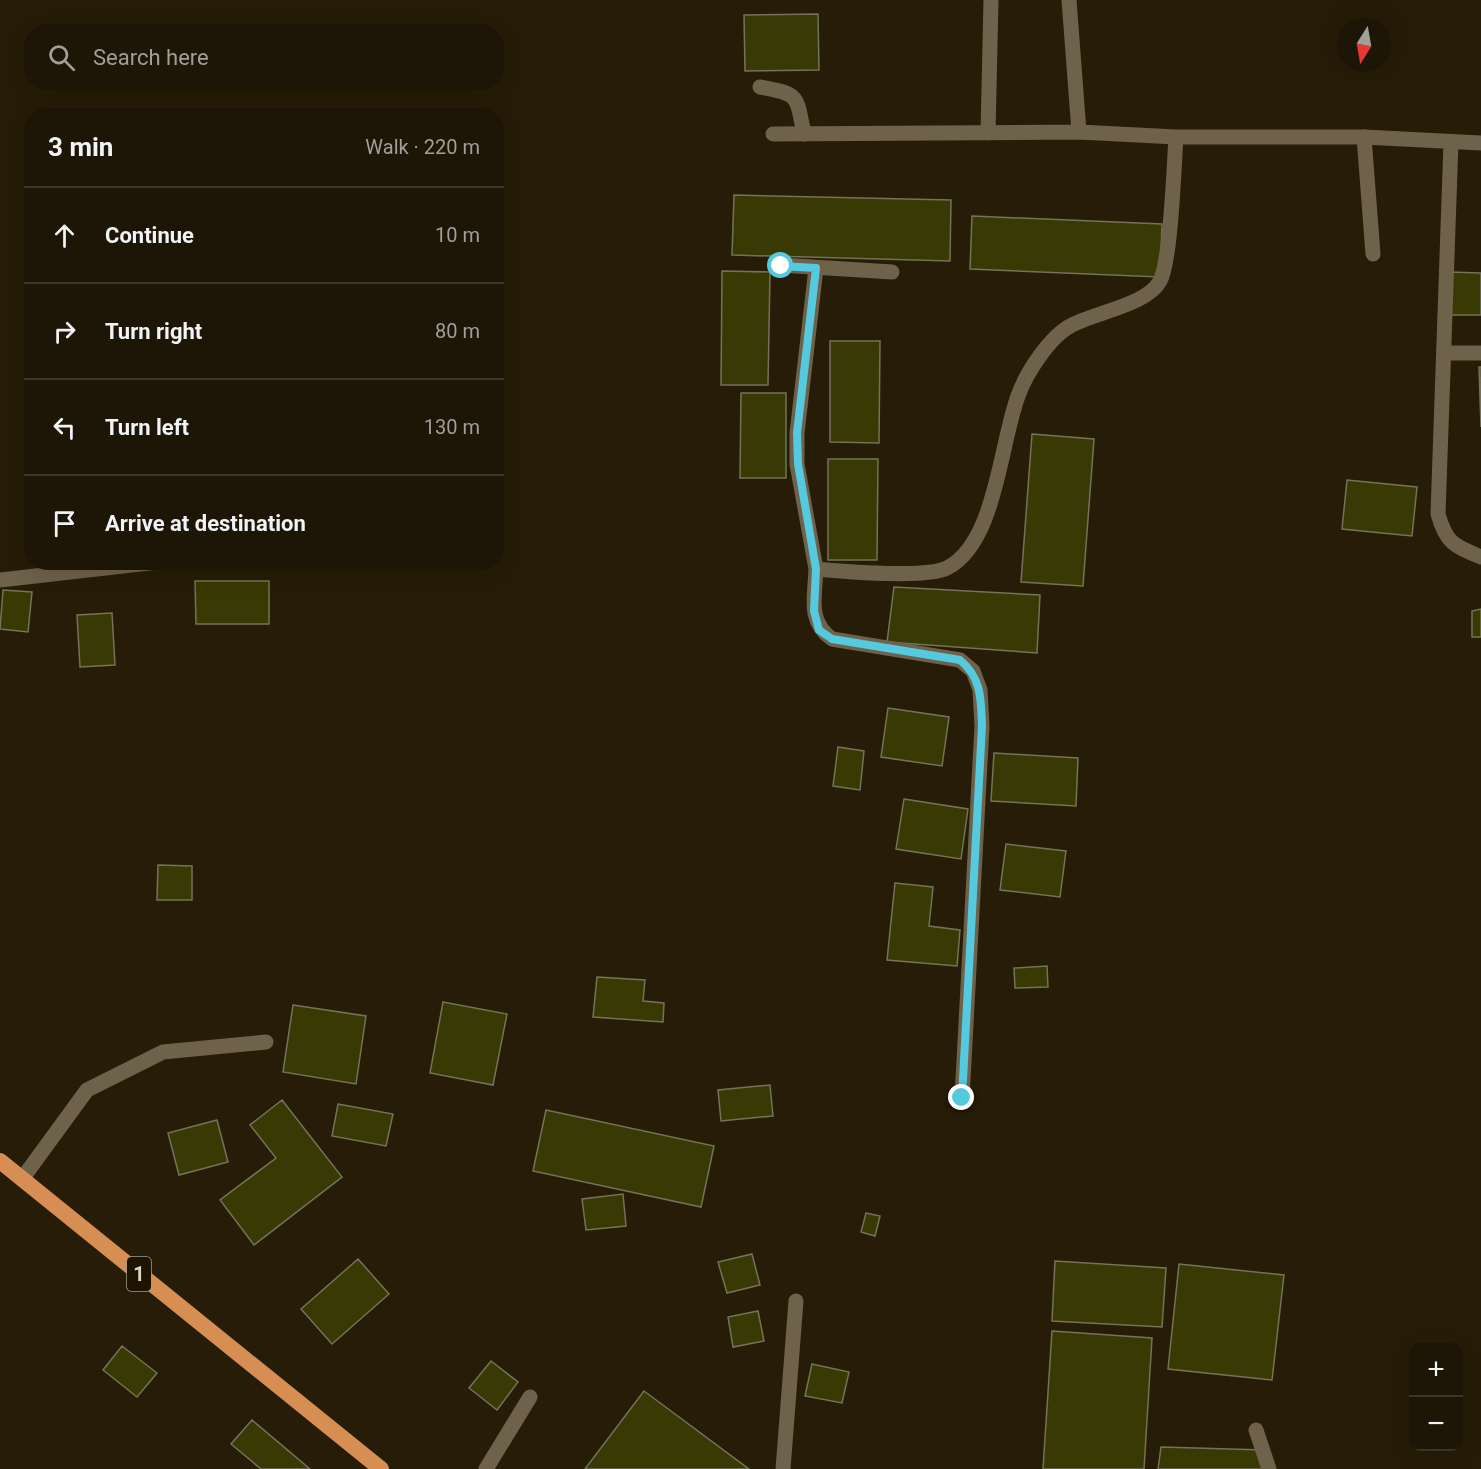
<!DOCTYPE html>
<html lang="en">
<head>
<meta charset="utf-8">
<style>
	:root { --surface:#1d1505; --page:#251e0f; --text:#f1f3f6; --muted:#a09f9a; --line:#3b3427 }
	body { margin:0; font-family:Roboto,sans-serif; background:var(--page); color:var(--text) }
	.controls { position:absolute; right:18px; bottom:18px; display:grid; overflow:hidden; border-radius:12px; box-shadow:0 6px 24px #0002 }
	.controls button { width:54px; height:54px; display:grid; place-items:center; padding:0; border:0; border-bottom:2px solid var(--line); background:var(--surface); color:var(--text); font:30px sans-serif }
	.compass { position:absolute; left:1337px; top:18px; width:54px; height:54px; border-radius:50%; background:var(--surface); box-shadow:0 6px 24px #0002; rotate:191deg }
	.stop { position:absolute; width:18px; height:18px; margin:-14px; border:4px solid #55cadf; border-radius:50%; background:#fff }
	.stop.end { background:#55cadf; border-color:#fff; box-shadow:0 2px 6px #0008 }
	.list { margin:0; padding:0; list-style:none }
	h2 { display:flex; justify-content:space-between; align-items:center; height:78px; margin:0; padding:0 24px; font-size:26px }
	h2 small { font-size:20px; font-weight:400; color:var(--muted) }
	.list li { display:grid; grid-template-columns:39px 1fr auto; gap:18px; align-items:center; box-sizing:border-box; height:96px; padding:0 24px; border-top:2px solid var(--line) }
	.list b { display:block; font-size:22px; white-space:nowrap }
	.list em { font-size:20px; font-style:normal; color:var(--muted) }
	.icon { flex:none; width:33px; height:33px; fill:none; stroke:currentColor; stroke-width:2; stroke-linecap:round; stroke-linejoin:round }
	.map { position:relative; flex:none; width:1481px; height:1469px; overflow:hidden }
	.search { position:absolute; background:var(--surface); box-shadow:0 6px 24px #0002; left:24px; top:24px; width:480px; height:66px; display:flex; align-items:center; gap:15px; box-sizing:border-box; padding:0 21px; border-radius:24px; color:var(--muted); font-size:22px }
	.panel { position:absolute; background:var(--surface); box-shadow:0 6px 24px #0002; left:24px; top:108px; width:480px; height:462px; border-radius:24px }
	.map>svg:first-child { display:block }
	.building { fill:#393904; stroke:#73735a; stroke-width:1.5 }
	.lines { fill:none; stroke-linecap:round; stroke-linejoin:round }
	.service { stroke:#6f624b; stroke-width:15 }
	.minor { stroke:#6f624b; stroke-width:15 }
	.trunk { stroke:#d68e53; stroke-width:16 }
	.route { stroke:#55cadf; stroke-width:8 }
	.labels { text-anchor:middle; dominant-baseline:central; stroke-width:6; stroke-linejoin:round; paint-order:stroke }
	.shield { fill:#1d1301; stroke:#a39c8d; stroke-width:1.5 }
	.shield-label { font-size:20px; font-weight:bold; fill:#ddd6c9 }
</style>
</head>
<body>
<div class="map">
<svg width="1481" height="1469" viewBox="0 0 1481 1469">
	<rect width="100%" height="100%" fill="#271c07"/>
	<path class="building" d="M818,14l1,56 -74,1 -1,-56z
		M734,195l217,5 -1,61 -218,-6z
		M972,216l190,8 -2,53 -190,-8z
		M722,271l48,1 -2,113h-47z
		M1450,272l31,1v42h-33z
		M830,341h50l-1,102 -49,-1z
		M1479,367h2v60z
		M741,393h45v85h-46z
		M1032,434l62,5 -11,147 -62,-4z
		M828,459h50l-1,101h-49z
		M1347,480l70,7 -5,49 -70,-7z
		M195,581h74v43h-73z
		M894,587l146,8 -3,58 -150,-11z
		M3,590l29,2 -4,40 -28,-3z
		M1481,609v28h-9v-26z
		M112,613l3,52 -35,2 -3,-52z
		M888,708l61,9 -7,49 -61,-9z
		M838,747l26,4 -4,39 -27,-4z
		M994,753l84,5 -2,48 -85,-5z
		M904,799l64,10 -7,50 -65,-10z
		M1006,844l60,7 -6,46 -60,-7z
		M158,865l34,1v34h-35z
		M895,883l38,4 -4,39 31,4 -3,36 -70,-6z
		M1047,966l1,21 -33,1 -1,-20z
		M597,977l48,3 -2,21 21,2 -1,19 -70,-5z
		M443,1002l64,12 -14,71 -63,-12z
		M293,1005l73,11 -10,68 -73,-12z
		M770,1085l3,31 -52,5 -3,-31z
		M282,1100l60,77 -88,68 -34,-45 56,-42 -26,-33z
		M338,1104l55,10 -7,32 -54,-10z
		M546,1110l168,36 -13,61 -168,-36z
		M217,1120l11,42 -49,13 -11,-42z
		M623,1194l3,32 -40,4 -4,-31z
		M866,1213l14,3 -5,20 -14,-4z
		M752,1254l8,31 -33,8 -9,-31z
		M358,1259l31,35 -57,50 -31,-35z
		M1055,1261l111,7 -4,59 -110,-6z
		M1179,1264l105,11 -12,105 -104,-11z
		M758,1311l6,30 -31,6 -5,-30z
		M1052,1331l100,7 -8,131h-101z
		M122,1346l35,27 -20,24 -34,-27z
		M491,1361l27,21 -21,28 -28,-22z
		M812,1364l37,8 -7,31 -37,-7z
		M644,1391l105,78h-164z
		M252,1420l58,49h-49l-30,-25z
		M1161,1447l103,3 -1,19h-105z"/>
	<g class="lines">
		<path class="service" d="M760,87c40,7 36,8 44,47
			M1364,137l9,117
			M1445,353h36
			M22,1179l65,-89 76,-38 103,-10
			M486,1469l44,-72"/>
		<path class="minor" d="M1069,0l10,132 97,5
			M988,133l3,-133
			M773,134l306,-2
			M1451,142l-13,372c8,29 16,32 43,43
			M781,265l111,7
			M816,268l-19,165v31l19,105
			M0,580l158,-18
			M962,1098l20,-372 -2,-36 -7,-19 -13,-11 -128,-21c-25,-18 -17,-42 -16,-70 26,2 109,10 131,-1 49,-25 53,-124 71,-172 8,-23 32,-60 54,-71 24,-13 75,-20 88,-44 11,-20 14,-116 16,-144h188l117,6
			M1256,1430l13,39
			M783,1469l13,-168"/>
		<path class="trunk" d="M0,1161l381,308"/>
	</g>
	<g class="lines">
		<path class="route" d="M781,266l35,2 -19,165 1,31 18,105 -2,42 5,19 13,9 128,21c22,18 21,40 22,66l-20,372"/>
	</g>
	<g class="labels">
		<rect class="shield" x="127" y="1257" width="24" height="34" rx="4.5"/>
		<g class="shield-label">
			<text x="139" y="1274">1</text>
		</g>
	</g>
</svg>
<div class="controls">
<button>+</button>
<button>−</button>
</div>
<svg class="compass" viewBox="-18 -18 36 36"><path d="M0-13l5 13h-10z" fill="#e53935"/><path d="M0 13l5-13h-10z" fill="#a09f9a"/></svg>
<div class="stop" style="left:781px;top:266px"></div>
<div class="stop end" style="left:962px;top:1098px"></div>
<div class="search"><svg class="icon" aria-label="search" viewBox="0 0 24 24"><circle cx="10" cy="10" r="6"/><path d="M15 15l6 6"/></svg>Search here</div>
<section class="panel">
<h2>3 min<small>Walk · 220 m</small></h2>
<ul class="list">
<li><svg class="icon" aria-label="ahead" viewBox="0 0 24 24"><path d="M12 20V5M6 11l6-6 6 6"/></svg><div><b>Continue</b></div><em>10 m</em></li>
<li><svg class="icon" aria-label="right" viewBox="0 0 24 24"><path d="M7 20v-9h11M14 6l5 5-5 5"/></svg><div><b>Turn right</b></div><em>80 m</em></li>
<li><svg class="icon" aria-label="left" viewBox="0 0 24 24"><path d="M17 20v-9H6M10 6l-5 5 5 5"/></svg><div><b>Turn left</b></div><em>130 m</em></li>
<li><svg class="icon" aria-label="arrive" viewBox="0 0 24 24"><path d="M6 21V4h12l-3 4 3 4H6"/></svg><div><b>Arrive at destination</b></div></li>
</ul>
</section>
</div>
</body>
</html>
